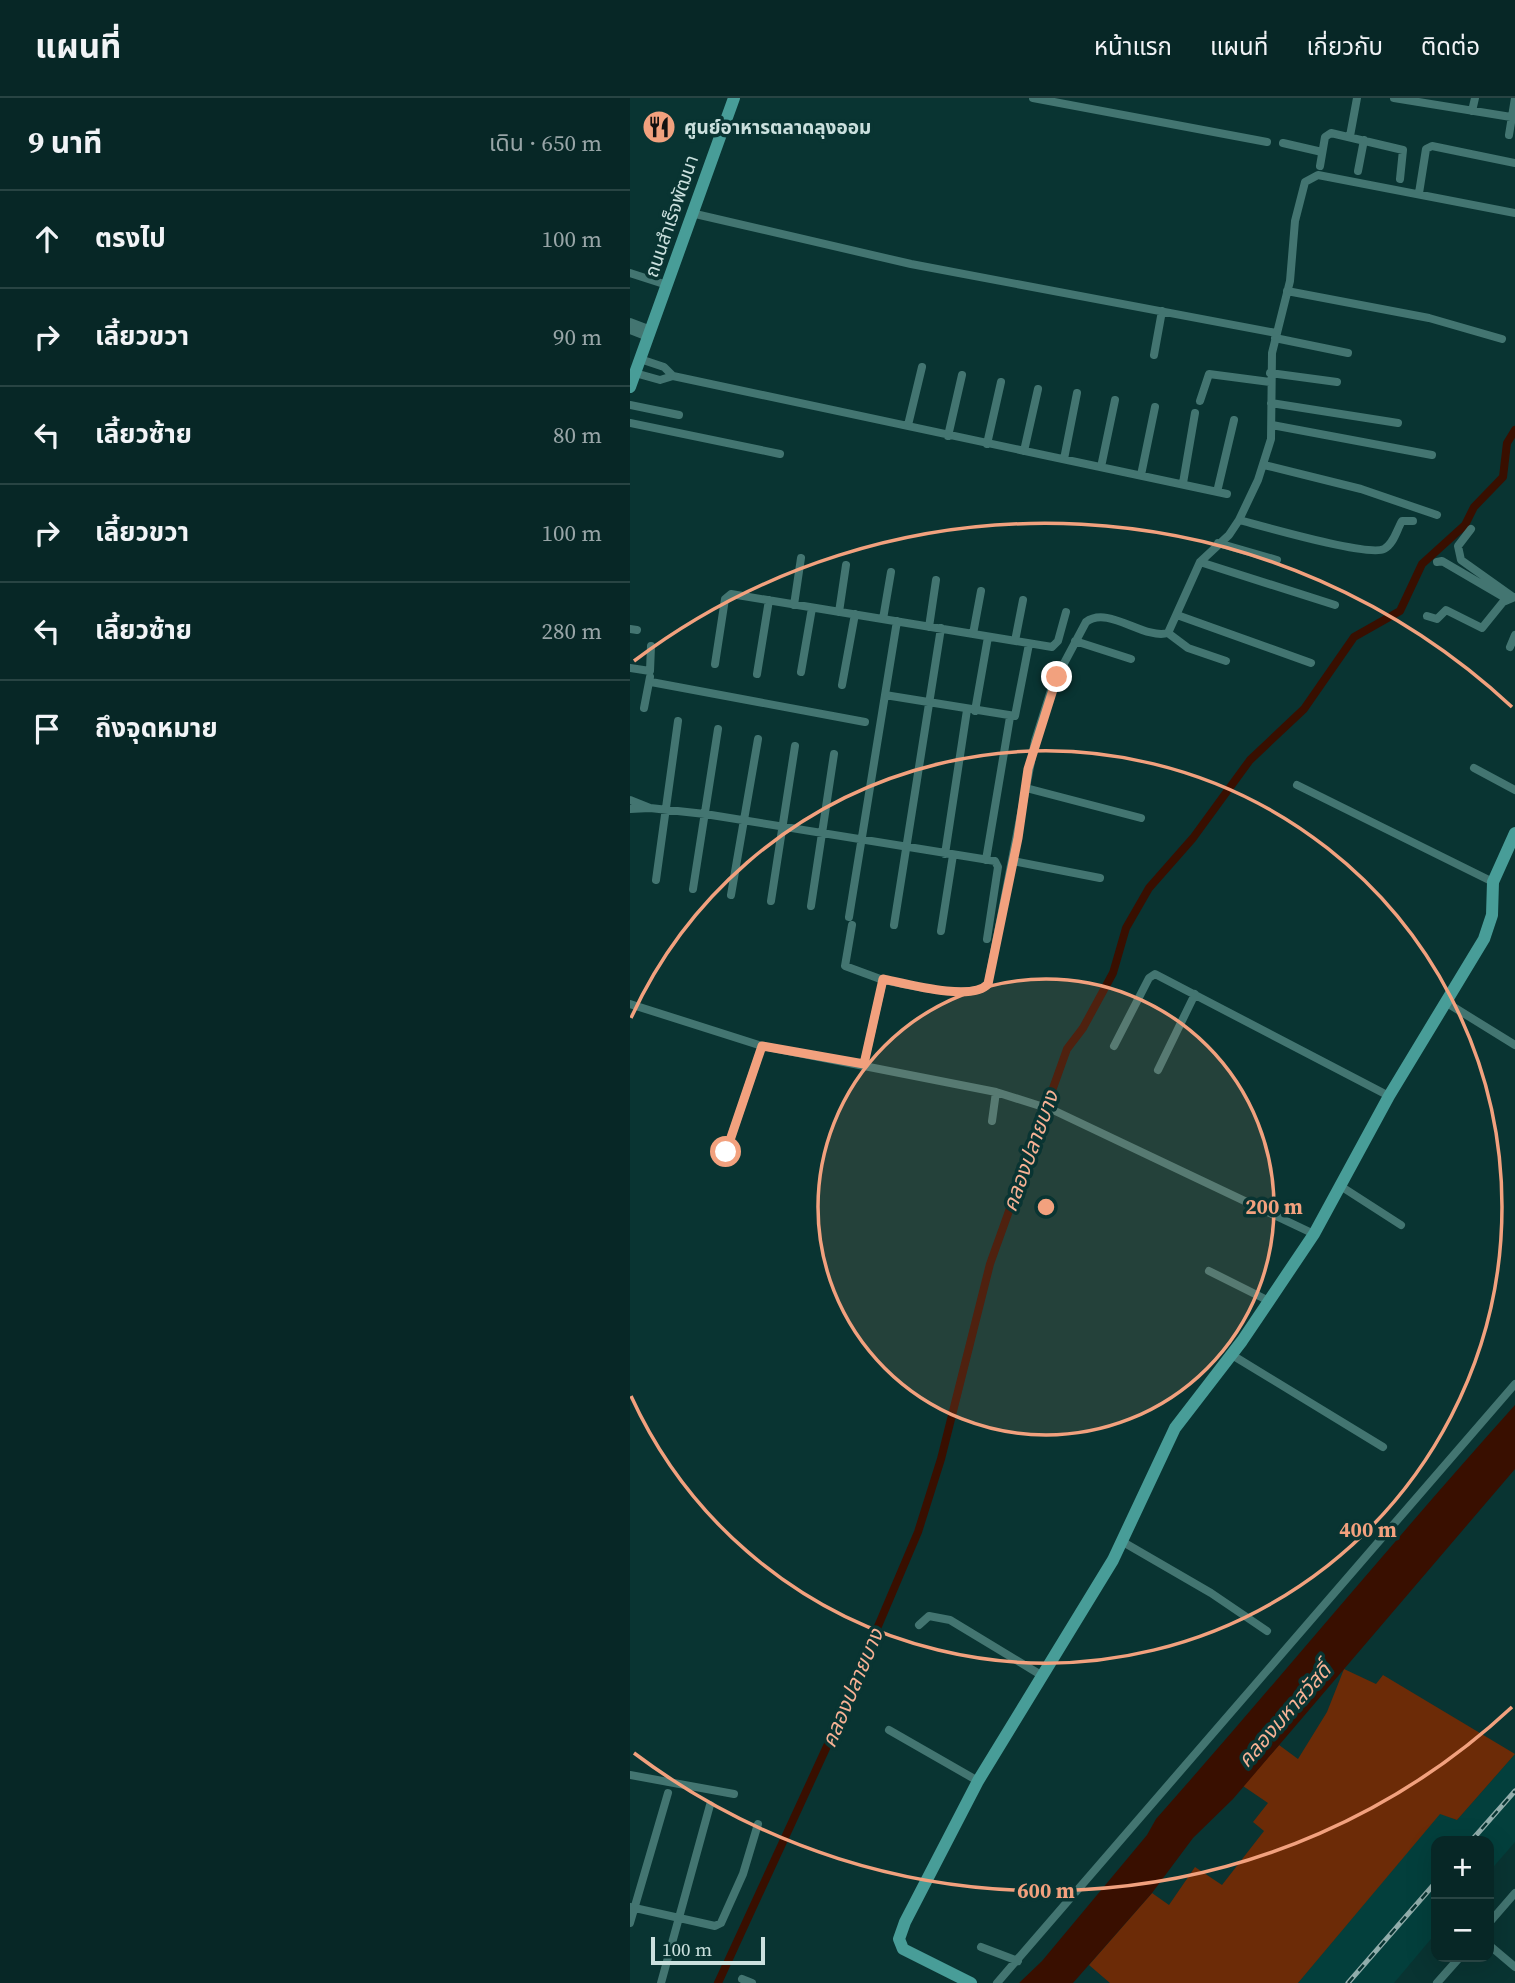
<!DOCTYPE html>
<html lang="th">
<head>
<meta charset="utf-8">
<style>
	:root { --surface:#072726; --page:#153332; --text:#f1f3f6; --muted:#98a5a7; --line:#284443 }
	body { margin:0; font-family:"Source Serif 4","Noto Sans Thai",serif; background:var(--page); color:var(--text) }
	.controls { position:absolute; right:21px; bottom:21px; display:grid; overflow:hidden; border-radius:14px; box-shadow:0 7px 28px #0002 }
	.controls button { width:63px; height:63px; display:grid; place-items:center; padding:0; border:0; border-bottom:2px solid var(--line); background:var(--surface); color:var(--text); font:35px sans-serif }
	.scale { position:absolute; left:21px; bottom:18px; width:114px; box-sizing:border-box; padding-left:7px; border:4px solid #cbe0de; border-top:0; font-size:19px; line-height:24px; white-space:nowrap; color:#cbe0de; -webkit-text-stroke:5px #093432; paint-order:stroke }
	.stop { position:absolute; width:21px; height:21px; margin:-16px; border:5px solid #f2a17e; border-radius:50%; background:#fff }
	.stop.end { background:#f2a17e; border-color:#fff; box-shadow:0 2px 7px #0008 }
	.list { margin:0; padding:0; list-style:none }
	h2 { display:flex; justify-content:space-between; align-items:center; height:91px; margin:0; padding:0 28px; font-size:30px }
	h2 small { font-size:23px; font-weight:400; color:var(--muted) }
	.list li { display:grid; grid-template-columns:46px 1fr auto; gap:21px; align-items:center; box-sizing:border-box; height:98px; padding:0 28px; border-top:2px solid var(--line) }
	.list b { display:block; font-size:26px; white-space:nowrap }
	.list em { font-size:23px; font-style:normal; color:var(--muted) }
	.icon { flex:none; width:38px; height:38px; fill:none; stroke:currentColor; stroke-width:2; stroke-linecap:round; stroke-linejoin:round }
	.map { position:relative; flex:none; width:885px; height:1885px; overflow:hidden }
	header { display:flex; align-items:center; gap:42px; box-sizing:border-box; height:98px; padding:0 35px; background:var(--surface); border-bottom:2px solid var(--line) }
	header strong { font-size:33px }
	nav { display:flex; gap:38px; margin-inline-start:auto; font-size:24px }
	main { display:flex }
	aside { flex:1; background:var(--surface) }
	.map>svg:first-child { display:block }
	.built { fill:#033f3c }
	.green { fill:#6c2b07 }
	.water { fill:#390f00 }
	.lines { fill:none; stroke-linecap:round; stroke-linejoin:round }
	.canal { stroke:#390f00; stroke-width:8 }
	.street { stroke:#437571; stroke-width:8 }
	.secondary { stroke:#489d98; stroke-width:12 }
	.rail-casing { stroke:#91adab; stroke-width:5 }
	.rail { stroke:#093432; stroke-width:2.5; stroke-dasharray:8; stroke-linecap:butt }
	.route { stroke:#f2a17e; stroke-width:9 }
	.ring { fill:none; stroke:#f2a17e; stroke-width:3.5 }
	.labels { text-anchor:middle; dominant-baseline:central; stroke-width:7; stroke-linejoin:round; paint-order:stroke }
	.poi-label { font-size:19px; font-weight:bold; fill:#cbe0de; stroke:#093432; text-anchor:start }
	.street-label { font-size:19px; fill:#cbe0de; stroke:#093432 }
	.water-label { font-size:21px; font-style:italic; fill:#f7b295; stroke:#093432 }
	.centre { fill:#f2a17e; stroke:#093432; stroke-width:3.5 }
	.ring-label { font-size:21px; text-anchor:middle; font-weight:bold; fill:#f2a17e; stroke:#093432; stroke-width:7; stroke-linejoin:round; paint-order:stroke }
</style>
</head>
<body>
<header>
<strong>แผนที่</strong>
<nav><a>หน้าแรก</a><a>แผนที่</a><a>เกี่ยวกับ</a><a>ติดต่อ</a></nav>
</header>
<main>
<aside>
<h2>9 นาที<small>เดิน · 650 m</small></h2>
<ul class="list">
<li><svg class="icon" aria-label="ahead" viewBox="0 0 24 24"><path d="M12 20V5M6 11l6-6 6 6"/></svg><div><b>ตรงไป</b></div><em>100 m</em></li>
<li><svg class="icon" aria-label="right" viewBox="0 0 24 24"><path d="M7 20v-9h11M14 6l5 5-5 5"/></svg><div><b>เลี้ยวขวา</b></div><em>90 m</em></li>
<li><svg class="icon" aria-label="left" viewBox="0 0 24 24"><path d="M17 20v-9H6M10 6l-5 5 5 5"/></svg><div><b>เลี้ยวซ้าย</b></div><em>80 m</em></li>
<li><svg class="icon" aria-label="right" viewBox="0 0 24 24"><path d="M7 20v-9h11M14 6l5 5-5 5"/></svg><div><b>เลี้ยวขวา</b></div><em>100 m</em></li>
<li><svg class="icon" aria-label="left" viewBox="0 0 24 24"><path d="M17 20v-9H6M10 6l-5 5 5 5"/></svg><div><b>เลี้ยวซ้าย</b></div><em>280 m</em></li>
<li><svg class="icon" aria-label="arrive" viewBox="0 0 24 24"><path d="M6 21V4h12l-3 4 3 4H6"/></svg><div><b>ถึงจุดหมาย</b></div></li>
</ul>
</aside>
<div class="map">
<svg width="885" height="1885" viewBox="0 0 885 1885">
	<rect width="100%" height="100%" fill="#093432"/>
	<path class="built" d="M885,1656v88l-26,30v-31h-53v92l-42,50h-96l142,-170 17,7z"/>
	<path class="green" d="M714,1571l32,15 7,-9 132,79 -58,66 -17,-6 -142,169h-188l-21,-18 63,-72 17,12 26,-38 27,18 42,-54 -11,-9 15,-19 -25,-17 36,-41 19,14 29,-47z"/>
	<path class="water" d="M885,1307v64l-282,330 -40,39 -41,55 -79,90h-54l23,-22 105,-126 9,-16c121,-137 237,-278 359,-414z"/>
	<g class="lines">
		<path class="canal" d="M88,1885l110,-239 90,-212 23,-73 49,-195 77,-215 16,-21 30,-55 13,-45 23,-40 44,-50 57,-78 54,-51 50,-72 46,-26 22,-47 43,-39 9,-18 29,-30 4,-34 8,-13"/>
		<path class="street" d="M403,0l234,44
			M764,0l117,19
			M842,13l3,-13
			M879,37l6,-37
			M720,38l7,-38
			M653,45l39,9
			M690,68l5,-29 6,-4 72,17 -3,29
			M728,73l6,-31
			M789,95l7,-44 6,-3 83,17
			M61,115l220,51 365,69
			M0,175l37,12
			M657,193l142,27 73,21
			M0,224l21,8
			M0,232l18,7
			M645,240l73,15
			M524,257l8,-44
			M10,261l24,8 9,9
			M5,275l25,7 13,-4 554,118
			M640,275l67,9
			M570,303l9,-27 61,8
			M641,305l127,20
			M0,307l49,10
			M0,325l150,31
			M278,327l14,-58
			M642,327l160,30
			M318,338l14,-61
			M357,346l14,-62
			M394,353l14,-62
			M434,361l13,-66
			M634,367l97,24 76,26
			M471,369l14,-67
			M511,377l14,-68
			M553,385l12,-70
			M587,394l17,-72
			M609,422l19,-40 13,-41 1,-86 18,-72 5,-60 10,-39 13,-7 197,38
			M841,431l-13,17 3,14 52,37
			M588,445l59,17
			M570,464l135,43
			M807,464l5,-1 65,38
			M164,507l7,-47
			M209,514l7,-47
			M547,517l134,48
			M797,518l10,3 9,-9 36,18 21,-26 12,-5
			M253,521l8,-47
			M299,529l7,-47
			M0,531l7,1
			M538,535l20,15 38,13
			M343,536l8,-43
			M385,543l8,-41
			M445,543l56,18
			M880,549l5,-12
			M85,566l10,-65 6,-5 321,53 6,-6 8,-29
			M0,570l20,3 1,-25
			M171,574l11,-64
			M127,576l12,-74
			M21,584l214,40
			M212,587l13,-71
			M255,597l130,21 14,-72
			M14,610l6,-31
			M345,613l13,-74
			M844,670l41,22
			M667,687l196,97
			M396,690l115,30
			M0,702l20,8
			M0,711l20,-1 55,6 290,47 3,6 -11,72
			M315,756l22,-144
			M356,762l24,-143
			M383,763l87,17
			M26,782l22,-159
			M63,791l25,-160
			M101,797l27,-156
			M141,803l24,-155
			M181,808l23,-152
			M219,819l48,-296
			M222,827l-7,41 38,14
			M264,827l47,-297
			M311,833l12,-76
			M817,905l68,42
			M0,906l132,42 234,46 57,18 261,124
			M484,948l35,-68 6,-4 234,122
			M234,966l19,-84c24,4 89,22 105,4l47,-243 18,-57 33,-62c22,-17 58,18 82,11l32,-71 29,-27 10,-15c23,6 129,37 145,29 10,-5 13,-20 18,-28h11
			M528,972l37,-76
			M362,1023l4,-29
			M96,1054l36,-106
			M712,1089l59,38
			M579,1173l60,30
			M602,1257l151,92
			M493,1444l88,51 56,38
			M289,1527l10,-9 21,4 91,55
			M259,1632l89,51
			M0,1677l104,19
			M0,1809l85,19 6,-3 22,-49 15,-50
			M0,1825l38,-130
			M859,1825l26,-30
			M859,1847l26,22
			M351,1849l37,14
			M112,1881l10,4
			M31,1885l49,-178
			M367,1885l518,-599
			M807,1885l23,-26"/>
		<path class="secondary" d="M0,289l104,-289
			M341,1885l-68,-34 -4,-10 6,-17 73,-141 135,-221 62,-132 67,-87 72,-107 75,-138 95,-157 8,-24 1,-33 22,-49"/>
		<defs>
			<path id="rail" d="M841,1743l44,-50
				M718,1885l88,-101"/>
		</defs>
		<use href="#rail" class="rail-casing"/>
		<use href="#rail" class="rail"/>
	</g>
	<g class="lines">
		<path class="route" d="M96,1054l36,-106 102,18 19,-85c24,5 89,23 105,5l30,-146 10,-69 29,-92"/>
	</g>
	<circle cx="416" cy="1109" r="228" fill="#f2a17e" fill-opacity=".12"/>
	<g class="ring">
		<circle cx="416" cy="1109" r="228"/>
		<path d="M1 920A456 456 0 1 1 1 1298"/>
		<path d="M882 1609A684 684 0 0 1 4 1655M4 563A684 684 0 0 1 882 609"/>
	</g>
	<defs>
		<symbol id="restaurant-disc" viewBox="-11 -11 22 22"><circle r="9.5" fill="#f2a17e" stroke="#093432"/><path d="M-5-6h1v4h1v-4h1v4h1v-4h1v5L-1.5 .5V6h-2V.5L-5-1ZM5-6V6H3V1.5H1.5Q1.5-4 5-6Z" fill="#111"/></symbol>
	</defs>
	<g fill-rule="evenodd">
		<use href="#restaurant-disc" x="10" y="10" width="38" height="38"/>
	</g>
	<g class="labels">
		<g class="poi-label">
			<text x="54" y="29">ศูนย์อาหารตลาดลุงออม</text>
		</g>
		<g class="street-label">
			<text transform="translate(41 118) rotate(-71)">ถนนสำเร็จพัฒนา</text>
		</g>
		<g class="water-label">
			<text transform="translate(400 1053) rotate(-70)">คลองปลายบาง</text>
			<text transform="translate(222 1590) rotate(-67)">คลองปลายบาง</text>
			<text transform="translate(654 1617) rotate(-49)">คลองมหาสวัสดิ์</text>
		</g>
	</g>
	<circle cx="416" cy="1109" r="10" class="centre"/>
	<g class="ring-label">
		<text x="644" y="1116">200 m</text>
		<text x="738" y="1439">400 m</text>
		<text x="416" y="1800">600 m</text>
	</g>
</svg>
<div class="controls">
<button>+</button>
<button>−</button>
</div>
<div class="scale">100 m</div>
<div class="stop" style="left:96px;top:1054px"></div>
<div class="stop end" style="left:427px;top:579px"></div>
</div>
</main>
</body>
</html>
